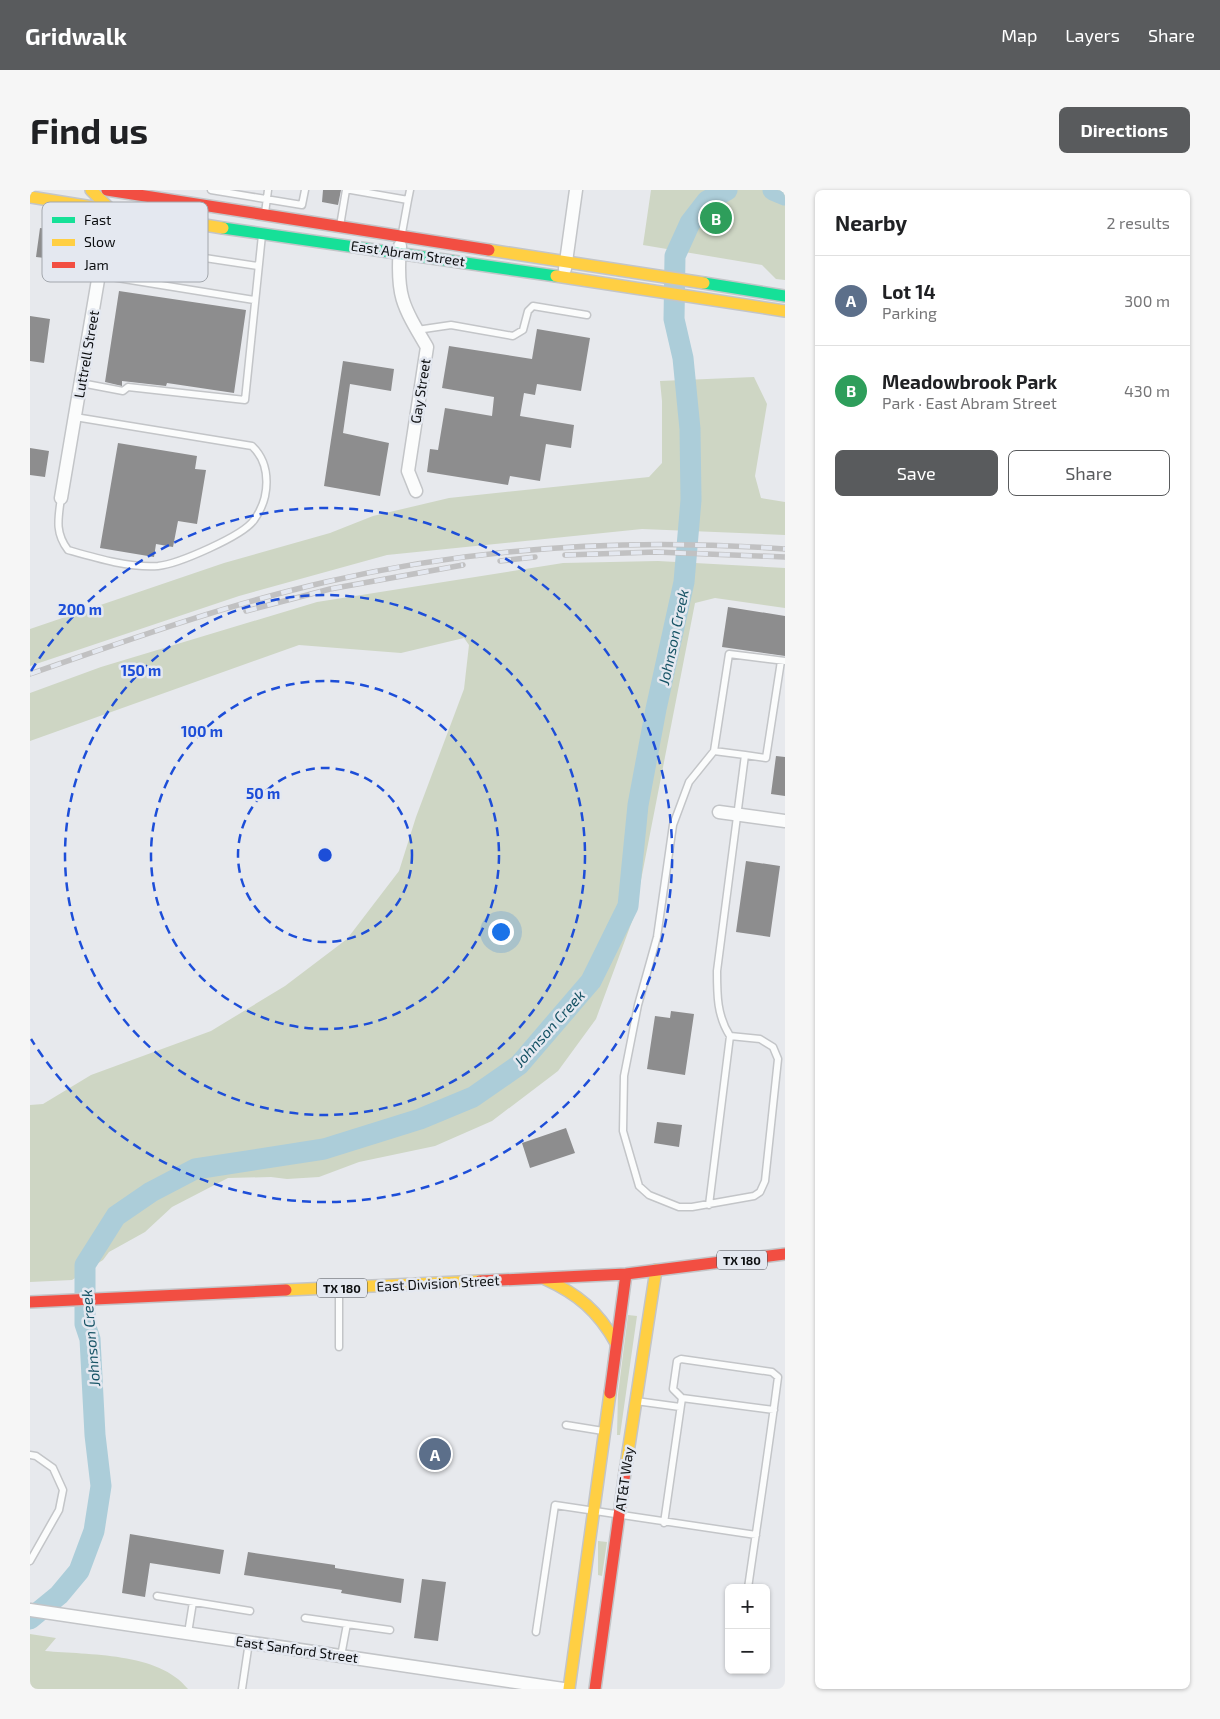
<!DOCTYPE html>
<html lang="en">
<head>
<meta charset="utf-8">
<style>
	:root { --surface:#fff; --page:#f6f6f6; --text:#202124; --muted:#757577; --line:#e0e0e0; --accent:#595b5d }
	body { margin:0; font-family:"Exo 2",sans-serif; background:var(--page); color:var(--text) }
	.controls { position:absolute; right:15px; bottom:15px; display:grid; overflow:hidden; border-radius:8px; box-shadow:0 1px 4px #0004 }
	.controls button { width:45px; height:45px; display:grid; place-items:center; padding:0; border:0; border-bottom:1px solid var(--line); background:var(--surface); color:var(--text); font:25px sans-serif }
	.you { position:absolute; left:470px; top:741px; width:18px; height:18px; margin:-12px; border:4px solid #fff; border-radius:50%; background:#1a73e8; box-shadow:0 0 0 8px #1a73e833 }
	.badge { display:grid; place-items:center; width:32px; height:32px; border-radius:50%; background:var(--accent); color:#fff; font-size:16px; font-weight:700 }
	.pin { position:absolute; translate:-50% -50%; border:2px solid #fff; box-shadow:0 1px 5px #0006 }
	.list { margin:0; padding:0; list-style:none }
	h2 { display:flex; justify-content:space-between; align-items:center; height:65px; margin:0; padding:0 20px; font-size:21px }
	h2 small { font-size:16px; font-weight:400; color:var(--muted) }
	.list li { display:grid; grid-template-columns:32px 1fr auto; gap:15px; align-items:center; box-sizing:border-box; height:90px; padding:0 20px; border-top:1px solid var(--line) }
	.list b { display:block; font-size:19px; white-space:nowrap }
	.list p { margin:0; font-size:16px; white-space:nowrap; color:var(--muted) }
	.list em { font-size:16px; font-style:normal; color:var(--muted) }
	.actions { display:flex; gap:10px; padding:15px 20px }
	.actions a { flex:1; padding:11px 0; border:1px solid var(--accent); border-radius:8px; text-align:center; font-size:18px; color:var(--accent) }
	.actions .main { background:var(--accent); color:#fff }
	.map { position:relative; flex:none; width:755px; height:1499px; overflow:hidden; border-radius:8px }
	header { display:flex; align-items:center; gap:30px; box-sizing:border-box; height:70px; padding:0 25px; background:var(--accent); color:#fff }
	header strong { font-size:24px }
	nav { display:flex; gap:28px; margin-inline-start:auto; font-size:18px }
	.intro { display:flex; align-items:center; justify-content:space-between; box-sizing:border-box; height:120px; padding:0 30px }
	h1 { margin:0; font-size:35px }
	.button { padding:12px 22px; border-radius:8px; background:var(--accent); color:#fff; font-size:18px; font-weight:700 }
	main { display:flex; gap:30px; padding:0 30px }
	aside { flex:1; background:var(--surface); border-radius:8px; box-shadow:0 1px 4px #0004 }
	.map>svg:first-child { display:block }
	.green { fill:#ced6c4 }
	.lines { fill:none; stroke-linecap:round; stroke-linejoin:round }
	.river { stroke:#accdd9; stroke-width:21 }
	.building { fill:#8d8d8e }
	.lane-casing { stroke:#c3c5c8; stroke-width:9 }
	.street-casing { stroke:#c3c5c8; stroke-width:15 }
	.fast-casing { stroke:#c3c5c8; stroke-width:14 }
	.slow-casing { stroke:#c3c5c8; stroke-width:14 }
	.jam-casing { stroke:#c3c5c8; stroke-width:14 }
	.lane { stroke:#fbfcfc; stroke-width:6 }
	.street { stroke:#fbfcfc; stroke-width:12 }
	.fast { stroke:#16e098; stroke-width:11 }
	.slow { stroke:#ffcf43; stroke-width:11 }
	.jam { stroke:#f24e42; stroke-width:11 }
	.rail-casing { stroke:#c1c1c2; stroke-width:5.5 }
	.rail { stroke:#e4e8f0; stroke-width:4; stroke-dasharray:11; stroke-linecap:butt }
	.ring { fill:none; stroke:#1d4ed8; stroke-width:2.5; stroke-dasharray:9 6 }
	.labels { text-anchor:middle; dominant-baseline:central; stroke-width:5; stroke-linejoin:round; paint-order:stroke }
	.shield { fill:#e4e8f0; stroke:#4d4f53; stroke-width:1 }
	.shield-label { font-size:12px; font-weight:bold; fill:#0c0e10 }
	.street-label { font-size:14px; fill:#0c0e10; stroke:#e4e8f0 }
	.water-label { font-size:15px; font-style:italic; fill:#165365; stroke:#e4e8f0 }
	.key { fill:#e4e8f0; stroke:#a3a7ad; stroke-width:1 }
	.key-label { font-size:14px; fill:#0c0e10 }
	.centre { fill:#1d4ed8; stroke:#e4e8f0; stroke-width:2.5 }
	.ring-label { font-size:15px; text-anchor:middle; font-weight:bold; fill:#1d4ed8; stroke:#e4e8f0; stroke-width:5; stroke-linejoin:round; paint-order:stroke }
</style>
</head>
<body>
<header>
<strong>Gridwalk</strong>
<nav><a>Map</a><a>Layers</a><a>Share</a></nav>
</header>
<div class="intro"><h1>Find us</h1><a class="button">Directions</a></div>
<main>
<div class="map">
<svg width="755" height="1499" viewBox="0 0 755 1499">
	<rect width="100%" height="100%" fill="#e7e9ed"/>
	<path class="green" d="M621,0h134v90l-9,-1 -14,-14 -119,-20z
		M724,187l13,27 -12,72 6,22 24,4v33l-143,-6 -255,26 -148,41 -209,70v-37l194,-66 106,-30 43,-17 76,-18 200,-21 13,-14v-62l-2,-20z
		M628,371l127,7v40l-70,-10 -20,5 -61,313 -38,103 -38,52 -66,50 -57,25 -76,16 -40,15 -32,2 -16,-2 -43,1 -56,29 -27,25 -36,20 -6,8 -31,20 -42,2v-177l13,-1 48,-29 120,-44 74,-45 62,-47 52,-68 17,-54 48,-128 5,-44 -5,-7 -63,15 -102,-8 -269,96v-48l71,-26 216,-65 246,-39z
		M598,1125l9,1 -17,119h-3l1,-41z
		M568,1351l9,1 -5,34 -4,-1z
		M0,1444l26,4 -11,13c43,4 114,1 143,38h-158z"/>
	<g class="lines">
		<path class="river" d="M743,0l12,5
			M0,1429l29,-24 20,-24 15,-40 7,-45 -6,-51 -5,-96 -5,-15v-59l31,-49 35,-24 44,-23 129,-20 96,-30 53,-22 46,-32 72,-84 37,-75 10,-101 18,-96 28,-127 7,-82 -1,-71 -7,-71 -9,-39 1,-63 15,-33 17,-22 20,-11"/>
	</g>
	<path class="building" d="M293,0h18l-3,15 -16,-3z
		M10,38l40,6 -7,47 -22,-3 3,-19 -18,-2z
		M89,101l127,19 -12,83 -67,-10 -1,3 -44,-5v5l-17,-4z
		M0,126l20,3 -6,44 -14,-2z
		M507,139l53,9 -9,53 -44,-7 -2,11 -11,-2 -4,23 54,9 -3,23 -25,-4 -6,37 -30,-5 -2,9 -81,-13 3,-23 8,1 7,-42 47,8 2,-19 -52,-9 7,-42 83,13z
		M313,171l51,8 -3,22 -41,-7 -7,49 46,10 -9,53 -56,-10z
		M88,253l79,13 -2,13 11,1 -9,54 -19,-3 -5,26 -17,-3 -2,13 -54,-9z
		M0,258l19,3 -4,26 -15,-2z
		M698,417l57,9v40l-63,-9z
		M746,566l9,1v39l-14,-2z
		M716,671l34,5 -10,71 -34,-5z
		M641,821l23,3 -9,61 -38,-6 8,-53 15,2z
		M627,932l25,3 -3,22 -25,-4z
		M536,938l9,25 -45,15 -8,-25z
		M100,1344l94,16 -4,24 -70,-11 -5,34 -23,-4z
		M218,1362l87,13v3l69,11 -3,24 -60,-10 1,-3 -98,-15z
		M392,1389l24,3 -8,59 -24,-3z"/>
	<g class="lines">
		<defs>
			<path id="lane" d="M181,0l91,15 3,-15
				M321,0l57,10 -6,33
				M378,10l2,-10
				M235,23l3,-23
				M310,36l6,-36
				M69,85l155,25
				M94,89l4,-28 4,-4 126,19
				M387,140l34,-5 62,11 10,-6 5,-19 5,-5 54,9
				M51,193l42,8 5,-4 117,13 17,-165
				M31,308c-3,21 -6,35 7,52 28,8 61,18 90,16 20,-2 85,-30 96,-46 16,-22 18,-55 -2,-74l-177,-29
				M684,561l-25,31 -16,43 -16,112 -19,68 -14,71 -1,55 16,55 10,9 30,12h13l62,-11 6,-4 5,-11 13,-122 -5,-12 -13,-8 -30,-3c-13,-20 -13,-41 -13,-65l28,-216 -31,-4 15,-97 56,7
				M715,565l21,3 15,-97
				M679,1015l21,-169
				M309,1157v-56
				M606,1211l44,6
				M536,1235l37,6
				M0,1265l6,1 17,12 10,22 -4,20 -29,51
				M634,1333l18,-125
				M718,1398c10,-70 21,-141 30,-211l-6,-5 -91,-13 -4,2 -4,28 9,9 92,12
				M127,1406l93,15
				M275,1428l42,6
				M506,1442l19,-127 201,30
				M158,1443l5,-31
				M311,1466l6,-32 43,6
				M212,1499l7,-47"/>
			<path id="street" d="M370,56c-4,49 2,59 27,101l-19,124 8,20
				M535,79l11,-79
				M31,308l49,-289
				M689,622l66,9
				M0,1420l533,79"/>
			<path id="fast" d="M193,38l333,48
				M674,93l81,13"/>
			<path id="slow" d="M61,0l19,19
				M0,7l193,31
				M459,60l215,33
				M526,86l229,35
				M515,1089c33,15 53,32 71,64
				M256,1100l194,-9
				M595,1282l31,-202
				M539,1499l41,-296"/>
			<path id="jam" d="M77,0l382,60
				M450,1091l146,-7 159,-20
				M0,1112l256,-12
				M580,1203l16,-119
				M565,1499l30,-217"/>
		</defs>
		<use href="#lane" class="lane-casing"/>
		<use href="#street" class="street-casing"/>
		<use href="#fast" class="fast-casing"/>
		<use href="#slow" class="slow-casing"/>
		<use href="#jam" class="jam-casing"/>
		<use href="#lane" class="lane"/>
		<use href="#street" class="street"/>
		<use href="#fast" class="fast"/>
		<use href="#slow" class="slow"/>
		<use href="#jam" class="jam"/>
		<defs>
			<path id="rail" d="M535,365l91,-3 129,5
				M470,371l35,-4
				M216,421l84,-22 133,-24
				M0,484c98,-34 195,-69 296,-92 150,-35 306,-44 459,-33"/>
		</defs>
		<use href="#rail" class="rail-casing"/>
		<use href="#rail" class="rail"/>
	</g>
	<g class="ring">
		<circle cx="295" cy="665" r="87"/>
		<circle cx="295" cy="665" r="174"/>
		<circle cx="295" cy="665" r="260"/>
		<path d="M1 481A347 347 0 1 1 1 849"/>
	</g>
	<g class="labels">
		<g class="shield">
			<rect x="687" y="1060.5" width="50" height="19" rx="4"/>
			<rect x="287" y="1088.5" width="50" height="19" rx="4"/>
		</g>
		<g class="shield-label">
			<text x="712" y="1070">TX 180</text>
			<text x="312" y="1098">TX 180</text>
		</g>
		<g class="street-label">
			<text transform="translate(378 63) rotate(8)">East Abram Street</text>
			<text transform="translate(56 164) rotate(-80)">Luttrell Street</text>
			<text transform="translate(390 201) rotate(-81)">Gay Street</text>
			<text transform="translate(408 1093) rotate(-3)">East Division Street</text>
			<text transform="translate(594 1289) rotate(-82)">AT&amp;T Way</text>
			<text transform="translate(267 1459) rotate(8)">East Sanford Street</text>
		</g>
		<g class="water-label">
			<text transform="translate(643 447) rotate(-78)">Johnson Creek</text>
			<text transform="translate(519 838) rotate(-48)">Johnson Creek</text>
			<text transform="translate(60 1148) rotate(-95)">Johnson Creek</text>
		</g>
	</g>
	<rect x="12" y="12" width="166" height="80" rx="8" class="key"/>
	<rect x="22" y="27" width="23" height="6" fill="#16e098"/>
	<rect x="22" y="49" width="23" height="7" fill="#ffcf43"/>
	<rect x="22" y="72" width="23" height="6" fill="#f24e42"/>
	<g class="key-label">
		<text x="54" y="35">Fast</text>
		<text x="54" y="57">Slow</text>
		<text x="54" y="80">Jam</text>
	</g>
	<circle cx="295" cy="665" r="8" class="centre"/>
	<g class="ring-label">
		<text x="50" y="425">200 m</text>
		<text x="111" y="486">150 m</text>
		<text x="172" y="547">100 m</text>
		<text x="233" y="609">50 m</text>
	</g>
</svg>
<div class="controls">
<button>+</button>
<button>−</button>
</div>
<div class="you"></div>
<div class="pin badge" style="left:405px;top:1264px;background:#5c6f8a">A</div>
<div class="pin badge" style="left:686px;top:28px;background:#2e9e5b">B</div>
</div>
<aside>
<h2>Nearby<small>2 results</small></h2>
<ul class="list">
<li><span class="badge" style="background:#5c6f8a">A</span><div><b>Lot 14</b><p>Parking</p></div><em>300 m</em></li>
<li><span class="badge" style="background:#2e9e5b">B</span><div><b>Meadowbrook Park</b><p>Park · East Abram Street</p></div><em>430 m</em></li>
</ul>
<div class="actions"><a class="main">Save</a><a>Share</a></div>
</aside>
</main>
</body>
</html>
